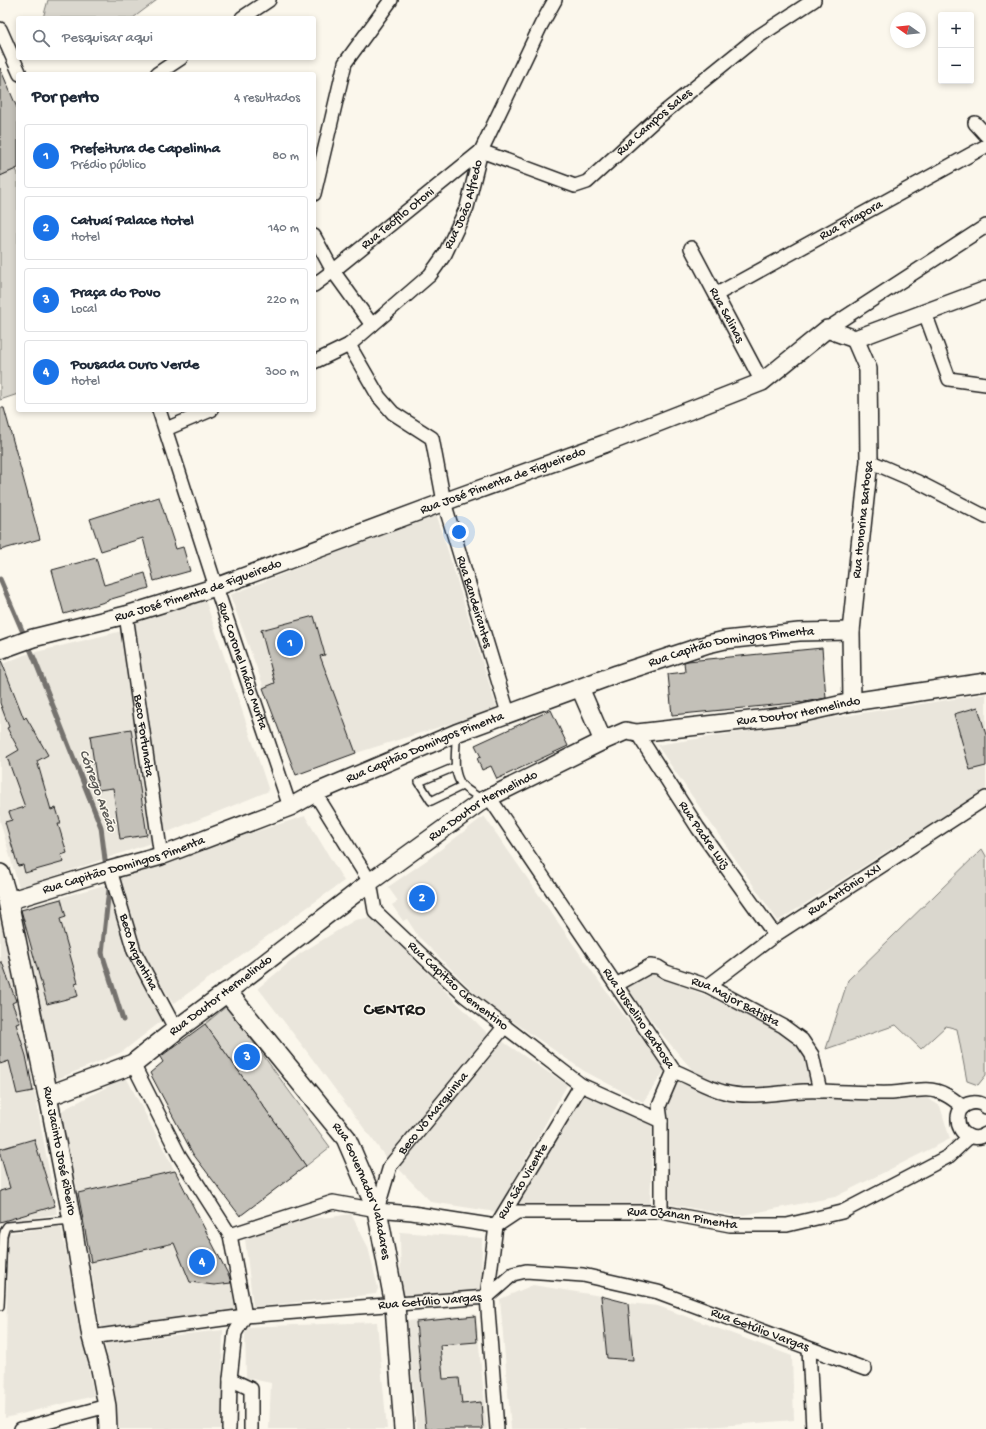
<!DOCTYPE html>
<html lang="pt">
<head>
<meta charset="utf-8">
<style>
	:root { --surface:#fff; --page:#f6f6f7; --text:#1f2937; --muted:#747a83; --line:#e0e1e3; --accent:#1a73e8 }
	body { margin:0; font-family:"Gochi Hand",sans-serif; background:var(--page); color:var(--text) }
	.controls { position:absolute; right:12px; top:12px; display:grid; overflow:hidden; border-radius:4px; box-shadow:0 2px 6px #0003 }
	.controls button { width:36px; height:36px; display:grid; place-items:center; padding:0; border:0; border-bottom:1px solid var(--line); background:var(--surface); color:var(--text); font:20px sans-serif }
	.compass { position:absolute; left:890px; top:12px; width:36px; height:36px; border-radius:50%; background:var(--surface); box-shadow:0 2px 6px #0003; rotate:285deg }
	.you { position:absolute; left:459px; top:532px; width:14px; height:14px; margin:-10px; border:3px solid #fff; border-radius:50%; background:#1a73e8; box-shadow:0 0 0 6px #1a73e833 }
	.badge { display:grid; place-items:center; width:26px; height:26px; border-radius:50%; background:var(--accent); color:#fff; font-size:13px; font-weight:700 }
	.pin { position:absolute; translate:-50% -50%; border:2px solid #fff; box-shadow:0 1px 4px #0006 }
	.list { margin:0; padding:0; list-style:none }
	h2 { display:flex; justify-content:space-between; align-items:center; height:52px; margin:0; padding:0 16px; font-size:17px }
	h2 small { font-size:13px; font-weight:400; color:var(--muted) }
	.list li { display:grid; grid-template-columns:26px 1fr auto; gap:12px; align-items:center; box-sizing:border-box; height:64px; margin:0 8px 8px; padding:0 8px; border:1px solid var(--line); border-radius:4px }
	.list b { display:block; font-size:15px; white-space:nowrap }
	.list p { margin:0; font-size:13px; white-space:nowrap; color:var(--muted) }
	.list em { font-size:13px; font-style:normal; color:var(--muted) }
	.icon { flex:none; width:22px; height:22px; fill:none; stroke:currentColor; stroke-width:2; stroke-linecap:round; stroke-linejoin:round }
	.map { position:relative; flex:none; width:986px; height:1429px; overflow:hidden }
	.search { position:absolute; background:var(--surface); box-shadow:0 2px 6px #0003; left:16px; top:16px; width:300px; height:44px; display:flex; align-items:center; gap:10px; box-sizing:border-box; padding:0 14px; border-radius:4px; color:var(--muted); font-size:15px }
	.panel { position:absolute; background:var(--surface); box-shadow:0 2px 6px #0003; left:16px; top:72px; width:300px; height:340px; border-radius:4px }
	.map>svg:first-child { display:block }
	.built { fill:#eae6dc }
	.green { fill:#dad7ce; stroke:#7b7a75 }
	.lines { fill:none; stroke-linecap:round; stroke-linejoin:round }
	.stream { stroke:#74726e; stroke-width:5 }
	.building { fill:#c3c0b8; stroke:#1c1c1c }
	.service-casing { stroke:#1c1c1c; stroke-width:10 }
	.minor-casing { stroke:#1c1c1c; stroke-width:16 }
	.tertiary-casing { stroke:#1c1c1c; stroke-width:20 }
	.secondary-casing { stroke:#1c1c1c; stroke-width:22 }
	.service { stroke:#fbf7ec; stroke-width:7 }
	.minor { stroke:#fbf7ec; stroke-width:13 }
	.tertiary { stroke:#fbf7ec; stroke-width:17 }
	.secondary { stroke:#fbf7ec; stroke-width:19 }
	.labels { text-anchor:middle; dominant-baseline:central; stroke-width:3; stroke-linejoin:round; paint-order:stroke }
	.street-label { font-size:13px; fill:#1c1c1c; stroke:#fbf7ec }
	.water-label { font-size:14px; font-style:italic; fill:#575653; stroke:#fbf7ec }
	.district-label { font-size:17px; font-weight:bold; letter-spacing:1px; fill:#1c1c1c; stroke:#fbf7ec }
</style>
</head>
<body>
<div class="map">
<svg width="986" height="1429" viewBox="0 0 986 1429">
	<rect width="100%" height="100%" fill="#fbf7ec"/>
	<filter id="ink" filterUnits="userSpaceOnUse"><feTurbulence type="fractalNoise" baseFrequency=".025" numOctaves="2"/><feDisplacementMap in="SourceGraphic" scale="8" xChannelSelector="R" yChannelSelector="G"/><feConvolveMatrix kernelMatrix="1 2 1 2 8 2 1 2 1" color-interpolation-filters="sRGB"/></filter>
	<g filter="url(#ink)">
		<path class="built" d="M436,513l61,196 -141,44 -60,22 -66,-180z
			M205,599l64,192 -104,42 -30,-211z
			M122,631l30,209 -1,3 -132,45 -19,-67v-156l24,-10z
			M986,694v99l-85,49 -123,79 -121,-176z
			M305,816l39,65 -171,123 -34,-57 -20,-72z
			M484,816l119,171 62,83 -22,32 -59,-31 -102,-71 -64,-64 -11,-17 -4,2 -11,-16 6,-4 -10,-14 39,-27z
			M108,884l24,77 31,59 -41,32 -67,28 -35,-171z
			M0,913l5,18 52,283 -57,9z
			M372,917l116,117 -101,125 -85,-114 -44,-57 43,-35 54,-33z
			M649,972l65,27 83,42 11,16 6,30 -56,2 -57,-9 -37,-43 -39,-51z
			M502,1041l65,44 -71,127 -65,-10 -33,-34 37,-48z
			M126,1077l107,206 3,27 -135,18 -23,-135 -19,-81z
			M676,1081l44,17 204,-2 16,10 10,33 -115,58 -97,19 -70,-12 -1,-97z
			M582,1094l71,32 -3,80 -134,1z
			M351,1214l17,33 10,41 -2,6 -123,13 -8,-68 55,-20 31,-2z
			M61,1226l33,170 -89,22 3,-185z
			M400,1232l82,6 -1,54 -80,4z
			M533,1285l68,11 27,7 30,3 134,50 2,64 -111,9h-172l-11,-130z
			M476,1314l11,115h-70l-10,-108z
			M377,1322l10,107h-118l2,-46 -25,-5 -1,-51z
			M223,1330l-2,99h-106v-28l-10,-58z"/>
		<path class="green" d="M48,0h109l-24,18h-90z
			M16,169l2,5v220l-18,6v-224z
			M982,849l4,7v219l-8,10 -11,-4 -10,-52 -11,-3 -25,23 -25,-24 -70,24 22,-69z
			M227,1006l103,141 -24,19 -101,-142z"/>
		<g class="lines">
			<path class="stream" d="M0,579l34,79 67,169 5,41
				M108,884l1,5 -7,64 21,67"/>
		</g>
		<path class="building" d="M0,68l18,42v58l-18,8z
			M0,408h4l36,131 -40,11z
			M159,497l17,52 7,-2 7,24 -36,10 -11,-43 -42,13 -11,-32z
			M96,558l8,27 41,-12 4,15 -41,12v1l-44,13 -12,-44z
			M314,616l11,39 -5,1 36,97 -60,22 -33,-87 12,-5 -14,-53z
			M822,648l4,50 -22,4 -132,13 -4,-41 17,-2 -1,-10 4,-1z
			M0,660h1l23,59 2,-2 22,38 -11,6 14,49 5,-2 5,16h-3l9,29 -6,2 3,7 -39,11 -2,-8 -5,1 -13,-44 7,-2 -3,-8 16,-5 -18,-50 12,-7 -12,-22 2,-1 -9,-24z
			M978,707l8,28v31l-16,4 -16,-56z
			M551,710l17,36 -71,33 -6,-13 -9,4 -5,-12 4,-1 -6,-12z
			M131,729l16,106 -27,4 -7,-51 -15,2 -8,-54z
			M61,899l5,18 -6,2 18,64 -3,1 3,12 -31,8 -26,-94z
			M0,962h2l14,39 -4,2 8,20 -4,1 10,32 7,35 -16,3 -8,-33 -9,3z
			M205,1024l101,142 -66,50 -47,-62 -43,-81 13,-11 -3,-5z
			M34,1139l21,67 -55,16v-31l10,-3 -10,-34v-5z
			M175,1171l54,105 2,7 -17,2 -24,-3 -16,-39 -83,19 -13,-69z
			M601,1296l27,7 5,57 -26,-2z
			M475,1316l2,26 -37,3 3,34 16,-1 3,26 19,-2 2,27h-57l-10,-107z"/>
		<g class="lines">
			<defs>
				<path id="service" d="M456,733c1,17 -5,38 6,52 5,6 14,9 20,16
					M455,767l-36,15 12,19 31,-15
					M0,1306l3,-70 2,-7 2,-3 65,-6"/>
				<g id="minor">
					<path d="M242,18l27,-18"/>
					<path d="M0,29l20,45"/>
					<path d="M157,74l24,-16"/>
					<path d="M975,123l11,12"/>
					<path d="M314,194l31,-131 46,-63"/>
					<path d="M314,236l19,35 39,54"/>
					<path id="s1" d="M691,248l71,134"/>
					<path id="s2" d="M314,285l19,-14 148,-120 94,35 12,-4 69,-63 100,-81 58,-38"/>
					<path id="s3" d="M717,294l269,-148"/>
					<path d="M925,313l24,66 37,5"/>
					<path d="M827,329l159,-103"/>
					<path id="s4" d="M349,345l30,52 14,16 39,25 12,64 64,211"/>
					<path id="s5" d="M314,362l35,-17 81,-70 15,-21 22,-47 14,-56 60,-126 14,-25"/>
					<path id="s6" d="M159,410l57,177 74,220"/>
					<path d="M166,429l45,-19"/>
					<path d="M869,461l49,21 68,35"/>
					<path id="s7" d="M126,615l35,241"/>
					<path id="s8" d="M637,733l61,95 77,107"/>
					<path id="s9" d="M315,793l55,89 5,29 90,85 116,89 80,36"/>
					<path id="s10" d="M489,797l185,274c17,6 32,17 50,21 26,7 54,0 80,-1 29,-1 59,3 88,2 18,-1 37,-8 54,2 6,3 12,8 17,12"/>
					<path id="s11" d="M110,870l24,81 42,79"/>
					<path id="s12" d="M616,985l34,-19 8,1 8,5 42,14 75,40 19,14 10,15 8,36"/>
					<path id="s13" d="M708,986l67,-51 211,-137"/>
					<path d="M133,1064l46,91 51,80 15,81 -10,17 -5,46 -1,50"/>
					<path d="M986,1107c-10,-9 -28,-3 -28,11 -1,16 16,25 28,16"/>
					<path id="s14" d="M377,1210l13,-44 115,-140"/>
					<path d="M661,1212v-91l-2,-15 15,-35"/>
					<path id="s15" d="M230,1235l103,-33 44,8 35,3 84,13 21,-14h144l69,13h57l55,-13 107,-56 20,-19"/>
					<path id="s16" d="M91,1337l154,-21 242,-19 26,-23 13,-3 57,4 75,17 207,77"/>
					<path d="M809,1349l4,80"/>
					<path d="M230,1379l21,10v40"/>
					<path d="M21,1429l86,-23"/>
					<path id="s17" d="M497,1429l-10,-132 9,-71 85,-141"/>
				</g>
				<g id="tertiary">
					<path id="s18" d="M0,650l33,-12 93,-23 90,-28 228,-85 160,-58 158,-62 65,-53 28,10 131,-49"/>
					<path d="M580,688l23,53"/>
					<path id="s19" d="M852,702l-1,-71 18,-170 -1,-92 -13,-30"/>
					<path id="s20" d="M8,901l102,-31 51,-14 129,-49 25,-14 141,-60 161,-59 91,-30 17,-4 74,-8 52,-1"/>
					<path id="s21" d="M227,992l143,-110 112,-81 121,-60 23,-10 11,2 157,-18 58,-13 134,-20"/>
					<path d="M48,1096l24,124 19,117 9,32 7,37 1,23"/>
				</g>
				<g id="secondary">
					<path id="s22" d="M0,874l8,27 40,195 85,-32 43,-34 51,-38 119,146 31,72 18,95 9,124"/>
				</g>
			</defs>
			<use href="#service" class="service-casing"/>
			<use href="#minor" class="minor-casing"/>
			<use href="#tertiary" class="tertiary-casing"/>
			<use href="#secondary" class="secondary-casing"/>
			<use href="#service" class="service"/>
			<use href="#minor" class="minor"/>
			<use href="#tertiary" class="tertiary"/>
			<use href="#secondary" class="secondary"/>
		</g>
	</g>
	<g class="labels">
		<g class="street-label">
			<text stroke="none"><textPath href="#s2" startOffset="417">Rua Campos Sales</textPath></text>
			<text stroke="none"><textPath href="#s5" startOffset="225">Rua João Alfredo</textPath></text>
			<text stroke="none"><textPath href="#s2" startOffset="107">Rua Teófilo Otoni</textPath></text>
			<text stroke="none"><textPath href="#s3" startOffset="153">Rua Pirapora</textPath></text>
			<text stroke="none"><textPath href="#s1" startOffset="76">Rua Salinas</textPath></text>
			<text stroke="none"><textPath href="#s18" startOffset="531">Rua José Pimenta de Figueiredo</textPath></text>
			<text stroke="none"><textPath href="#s19" startOffset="183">Rua Honorina Barbosa</textPath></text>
			<text stroke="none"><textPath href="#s18" startOffset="207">Rua José Pimenta de Figueiredo</textPath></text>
			<text stroke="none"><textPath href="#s4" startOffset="297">Rua Bandeirantes</textPath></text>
			<text stroke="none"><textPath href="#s20" startOffset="769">Rua Capitão Domingos Pimenta</textPath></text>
			<text stroke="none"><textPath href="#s6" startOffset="269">Rua Coronel Inácio Murta</textPath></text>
			<text stroke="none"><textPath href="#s21" startOffset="653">Rua Doutor Hermelindo</textPath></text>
			<text stroke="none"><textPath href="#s7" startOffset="122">Beco Fortunata</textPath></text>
			<text stroke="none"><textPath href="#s20" startOffset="445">Rua Capitão Domingos Pimenta</textPath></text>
			<text stroke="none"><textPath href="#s21" startOffset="317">Rua Doutor Hermelindo</textPath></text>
			<text stroke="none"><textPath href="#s8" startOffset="122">Rua Padre Luiz</textPath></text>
			<text stroke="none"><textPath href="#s20" startOffset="121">Rua Capitão Domingos Pimenta</textPath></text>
			<text stroke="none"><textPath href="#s13" startOffset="167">Rua Antônio XXI</textPath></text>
			<text stroke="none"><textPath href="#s11" startOffset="87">Beco Argentina</textPath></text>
			<text stroke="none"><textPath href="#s9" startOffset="246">Rua Capitão Clementino</textPath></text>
			<text transform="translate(221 996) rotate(-37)">Rua Doutor Hermelindo</text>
			<text stroke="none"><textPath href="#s12" startOffset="132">Rua Major Batista</textPath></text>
			<text stroke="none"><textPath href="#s10" startOffset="267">Rua Juscelino Barbosa</textPath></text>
			<text stroke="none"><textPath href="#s14" startOffset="114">Beco Vó Marquinha</textPath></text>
			<text transform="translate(59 1151) rotate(79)">Rua Jacinto José Ribeiro</text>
			<text stroke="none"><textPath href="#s17" startOffset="256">Rua São Vicente</textPath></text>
			<text stroke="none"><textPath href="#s22" startOffset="680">Rua Governador Valadares</textPath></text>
			<text stroke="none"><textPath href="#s15" startOffset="464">Rua Ozanan Pimenta</textPath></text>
			<text stroke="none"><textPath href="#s16" startOffset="341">Rua Getúlio Vargas</textPath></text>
			<text stroke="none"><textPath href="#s16" startOffset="689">Rua Getúlio Vargas</textPath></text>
		</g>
		<g class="water-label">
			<text transform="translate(97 791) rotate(70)">Córrego Areão</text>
		</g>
		<g class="district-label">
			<text x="395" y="1011">CENTRO</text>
		</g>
	</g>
</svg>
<div class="controls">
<button>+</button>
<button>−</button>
</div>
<svg class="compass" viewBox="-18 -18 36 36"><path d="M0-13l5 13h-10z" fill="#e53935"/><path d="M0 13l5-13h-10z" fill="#747a83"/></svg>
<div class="you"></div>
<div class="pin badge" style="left:290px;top:643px">1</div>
<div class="pin badge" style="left:422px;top:898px">2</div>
<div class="pin badge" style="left:247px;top:1057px">3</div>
<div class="pin badge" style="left:202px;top:1262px">4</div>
<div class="search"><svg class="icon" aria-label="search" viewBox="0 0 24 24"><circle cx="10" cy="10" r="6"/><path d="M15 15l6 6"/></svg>Pesquisar aqui</div>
<section class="panel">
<h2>Por perto<small>4 resultados</small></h2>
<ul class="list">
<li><span class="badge">1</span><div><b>Prefeitura de Capelinha</b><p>Prédio público</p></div><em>80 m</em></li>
<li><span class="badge">2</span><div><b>Catuaí Palace Hotel</b><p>Hotel</p></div><em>140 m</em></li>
<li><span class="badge">3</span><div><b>Praça do Povo</b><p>Local</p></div><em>220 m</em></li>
<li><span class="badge">4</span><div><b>Pousada Ouro Verde</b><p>Hotel</p></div><em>300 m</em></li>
</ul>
</section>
</div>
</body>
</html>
